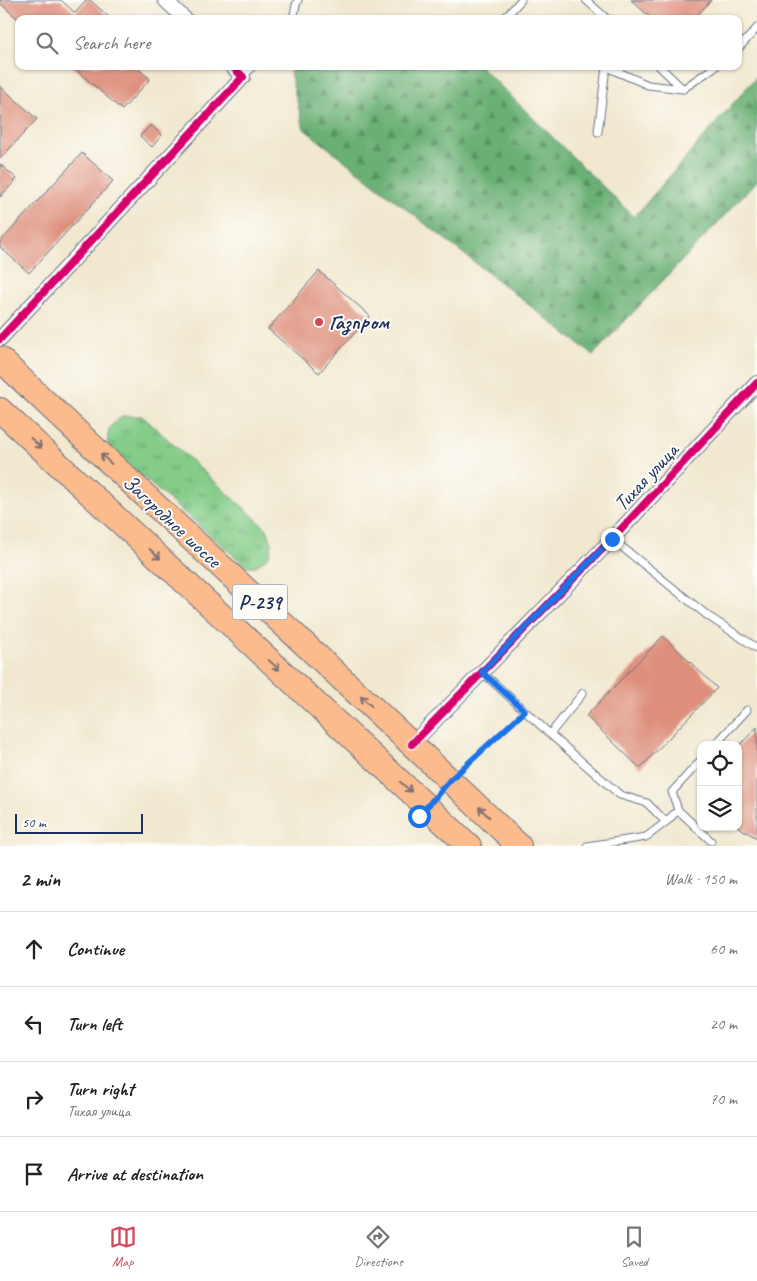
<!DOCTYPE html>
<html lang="en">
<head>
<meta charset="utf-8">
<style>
	:root { --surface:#fff; --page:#f6f6f6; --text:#222; --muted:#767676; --line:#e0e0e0; --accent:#d1495b }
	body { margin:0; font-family:Caveat,sans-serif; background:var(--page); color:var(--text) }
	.controls { position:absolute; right:15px; bottom:15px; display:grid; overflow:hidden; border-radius:10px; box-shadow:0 1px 4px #0004 }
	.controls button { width:45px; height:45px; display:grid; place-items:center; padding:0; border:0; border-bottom:1px solid var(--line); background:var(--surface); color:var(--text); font:25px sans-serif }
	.scale { position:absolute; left:15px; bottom:12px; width:128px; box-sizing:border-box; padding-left:5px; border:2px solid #1b2f5e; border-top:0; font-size:14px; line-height:18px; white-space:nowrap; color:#1b2f5e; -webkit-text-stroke:4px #fdfcf7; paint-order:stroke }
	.stop { position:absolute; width:15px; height:15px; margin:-11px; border:4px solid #1a73e8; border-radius:50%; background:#fff }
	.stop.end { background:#1a73e8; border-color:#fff; box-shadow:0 1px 5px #0008 }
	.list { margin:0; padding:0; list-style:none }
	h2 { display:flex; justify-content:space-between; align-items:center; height:65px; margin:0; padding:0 20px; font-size:21px }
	h2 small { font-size:16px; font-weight:400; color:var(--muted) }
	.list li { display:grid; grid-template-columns:32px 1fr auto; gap:15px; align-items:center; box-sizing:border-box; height:75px; padding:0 20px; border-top:1px solid var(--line) }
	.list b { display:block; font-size:19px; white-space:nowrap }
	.list p { margin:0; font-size:16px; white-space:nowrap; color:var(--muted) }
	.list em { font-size:16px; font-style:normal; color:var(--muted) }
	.icon { flex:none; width:28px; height:28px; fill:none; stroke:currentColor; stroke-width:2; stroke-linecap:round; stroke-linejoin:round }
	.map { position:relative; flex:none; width:757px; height:846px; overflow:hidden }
	.search { position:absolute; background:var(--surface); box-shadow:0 1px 4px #0004; left:15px; right:15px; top:15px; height:55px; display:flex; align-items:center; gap:12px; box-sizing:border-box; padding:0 18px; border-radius:10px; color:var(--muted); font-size:19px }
	.sheet { height:365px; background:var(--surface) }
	nav { display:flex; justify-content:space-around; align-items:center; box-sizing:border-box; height:70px; border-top:1px solid var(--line); background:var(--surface); font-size:14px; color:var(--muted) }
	nav a { display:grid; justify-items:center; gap:2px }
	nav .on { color:var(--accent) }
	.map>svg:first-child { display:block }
	.grass { fill:url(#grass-tufts); stroke:#507e73 }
	.forest { fill:url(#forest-firs); stroke:#437069 }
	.building { fill:#de907d }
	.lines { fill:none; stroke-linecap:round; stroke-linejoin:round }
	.service-casing { stroke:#667086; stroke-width:9 }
	.minor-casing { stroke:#667086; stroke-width:16 }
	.trunk-casing { stroke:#667086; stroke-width:26 }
	.path { stroke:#667086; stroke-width:3; stroke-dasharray:1 4; stroke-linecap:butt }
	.service { stroke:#fff; stroke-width:7 }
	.minor { stroke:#fff; stroke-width:14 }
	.trunk { stroke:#fbbb8d; stroke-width:24 }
	.cycleway-casing { stroke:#fdfcf7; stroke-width:11 }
	.cycleway { stroke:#d6006c; stroke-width:8 }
	.oneway { stroke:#806e73 }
	.route { stroke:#1a73e8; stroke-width:6 }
	.poi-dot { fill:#d1495b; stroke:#fdfcf7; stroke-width:2 }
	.labels { text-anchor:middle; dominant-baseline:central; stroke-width:4; stroke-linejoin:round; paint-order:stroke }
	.shield { fill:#fdfcf7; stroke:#5f6c8c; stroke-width:1 }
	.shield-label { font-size:20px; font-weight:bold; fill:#1b2f5e }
	.poi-label { font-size:21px; font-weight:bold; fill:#1b2f5e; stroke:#fdfcf7; text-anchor:start }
	.street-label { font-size:21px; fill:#1b2f5e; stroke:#fdfcf7 }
</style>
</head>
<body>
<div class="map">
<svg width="757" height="846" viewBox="0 0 757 846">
	<defs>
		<pattern id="grass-tufts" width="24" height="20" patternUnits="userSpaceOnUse" patternTransform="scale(1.25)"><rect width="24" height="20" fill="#84cc88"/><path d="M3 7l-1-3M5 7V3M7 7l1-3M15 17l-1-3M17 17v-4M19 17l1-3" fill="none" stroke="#6ba672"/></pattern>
		<pattern id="forest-firs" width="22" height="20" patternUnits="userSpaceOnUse" patternTransform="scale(1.25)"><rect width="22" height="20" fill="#6bb074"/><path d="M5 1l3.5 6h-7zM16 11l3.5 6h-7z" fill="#579062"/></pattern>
	</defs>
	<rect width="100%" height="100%" fill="#fdfcf7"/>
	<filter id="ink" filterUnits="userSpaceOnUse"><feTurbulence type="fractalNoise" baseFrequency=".02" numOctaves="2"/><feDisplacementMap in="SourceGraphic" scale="10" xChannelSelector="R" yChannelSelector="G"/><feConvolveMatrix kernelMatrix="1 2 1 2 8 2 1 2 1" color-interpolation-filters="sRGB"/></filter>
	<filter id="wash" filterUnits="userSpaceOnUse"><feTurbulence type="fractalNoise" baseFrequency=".0096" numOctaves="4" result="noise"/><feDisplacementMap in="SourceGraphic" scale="20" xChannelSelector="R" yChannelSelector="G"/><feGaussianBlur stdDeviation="1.12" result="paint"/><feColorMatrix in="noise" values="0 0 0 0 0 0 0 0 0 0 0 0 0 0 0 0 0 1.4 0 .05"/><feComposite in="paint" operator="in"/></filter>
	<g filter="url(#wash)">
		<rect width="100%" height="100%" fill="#f1e8cf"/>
		<path class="grass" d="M123,416h19l125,113 5,15 -3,12 -13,10h-10l-138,-119c-1,-18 0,-20 15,-31z"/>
		<path class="forest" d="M293,66h187l154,151 123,-141v105l-164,174 -289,-226 -14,-56z"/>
		<g id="blocks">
			<path class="building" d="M0,0h61l14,13 12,-13h3l21,19h-93l-18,-16z
				M631,0h80l-17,19h-42z
				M72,66h63l15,13 -28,31z
				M0,86l37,33 -37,40z
				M151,125l11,10 -10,12 -12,-11z
				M82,153l31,28 -84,92 -29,-26v-5z
				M0,164l17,15 -17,18z
				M319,271l51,45 -51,57 -51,-44z
				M663,636l54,52 -77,80 -54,-52z
				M757,727v111l-16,-9 -3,-2v-80z"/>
		</g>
	</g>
	<g filter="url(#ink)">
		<use href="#blocks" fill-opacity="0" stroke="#667086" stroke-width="1"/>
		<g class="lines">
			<defs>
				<path id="service" d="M586,0l21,19
					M293,19l3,-14 2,-5
					M504,19l17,-19
					M738,49l19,-21
					M604,66l44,19 35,4 33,-23
					M659,66l24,23
					M243,77l10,-11
					M598,132l8,-65
					M612,539l96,77 49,32
					M482,672l68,62 33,-41
					M550,734l70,61 27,8 19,19
					M715,745l32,-35
					M701,760l-29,32 6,18 33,31
					M587,846l59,-9 20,-15 12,-12"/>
				<path id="minor" d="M165,0l20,19
					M0,339l243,-262 -11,-11
					M412,744l200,-205 145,-156"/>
				<path id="trunk" d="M0,359c172,164 348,323 519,487
					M0,410l469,436"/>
			</defs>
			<use href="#service" class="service-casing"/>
			<use href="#minor" class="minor-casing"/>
			<use href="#trunk" class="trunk-casing"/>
			<path class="path" d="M464,768l54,-50"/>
			<use href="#service" class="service"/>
			<use href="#minor" class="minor"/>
			<use href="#trunk" class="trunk"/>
			<defs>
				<path id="cycleway" d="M0,339l243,-262 -11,-11
					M412,744l200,-205 145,-156"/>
			</defs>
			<use href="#cycleway" class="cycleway-casing"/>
			<use href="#cycleway" class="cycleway"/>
		</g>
		<defs><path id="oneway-shaft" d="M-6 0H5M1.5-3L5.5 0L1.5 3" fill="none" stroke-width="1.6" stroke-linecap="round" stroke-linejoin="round" transform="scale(1.25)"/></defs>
		<g class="oneway">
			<use href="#oneway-shaft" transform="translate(36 443) rotate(43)"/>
			<use href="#oneway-shaft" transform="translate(106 459) rotate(-137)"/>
			<use href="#oneway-shaft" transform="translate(155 554) rotate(43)"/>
			<use href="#oneway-shaft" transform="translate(274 665) rotate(43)"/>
			<use href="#oneway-shaft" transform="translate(366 701) rotate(-137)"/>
			<use href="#oneway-shaft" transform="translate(406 787) rotate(42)"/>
			<use href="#oneway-shaft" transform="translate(484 812) rotate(-136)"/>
		</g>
	</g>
	<g class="lines" filter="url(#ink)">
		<path class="route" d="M419,816l31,-36 75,-69 -43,-39 130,-133"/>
	</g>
	<circle class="poi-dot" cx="319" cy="322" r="5"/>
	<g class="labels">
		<rect class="shield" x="232.5" y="584.5" width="55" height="35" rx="4"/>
		<g class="shield-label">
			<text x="260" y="602">Р-239</text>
		</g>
		<g class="poi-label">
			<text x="329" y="322">Газпром</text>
		</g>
		<g class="street-label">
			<text transform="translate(646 477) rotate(-47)">Тихая улица</text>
			<text transform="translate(172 521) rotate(43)">Загородное шоссе</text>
		</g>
	</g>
</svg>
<div class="controls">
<button><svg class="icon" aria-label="locate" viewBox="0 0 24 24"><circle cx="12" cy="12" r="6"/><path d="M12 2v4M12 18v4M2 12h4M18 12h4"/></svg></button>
<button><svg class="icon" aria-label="layers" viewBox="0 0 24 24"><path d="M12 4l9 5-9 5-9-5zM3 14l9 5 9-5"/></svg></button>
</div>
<div class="scale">50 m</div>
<div class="stop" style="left:419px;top:816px"></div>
<div class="stop end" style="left:612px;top:539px"></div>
<div class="search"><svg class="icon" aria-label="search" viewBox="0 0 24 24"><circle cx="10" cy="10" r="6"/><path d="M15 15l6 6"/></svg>Search here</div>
</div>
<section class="sheet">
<h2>2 min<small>Walk · 150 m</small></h2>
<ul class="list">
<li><svg class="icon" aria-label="ahead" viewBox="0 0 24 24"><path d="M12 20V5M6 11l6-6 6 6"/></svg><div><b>Continue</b></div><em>60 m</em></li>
<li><svg class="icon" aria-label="left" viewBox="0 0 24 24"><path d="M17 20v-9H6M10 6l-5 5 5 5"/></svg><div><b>Turn left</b></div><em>20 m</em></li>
<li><svg class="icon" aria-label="right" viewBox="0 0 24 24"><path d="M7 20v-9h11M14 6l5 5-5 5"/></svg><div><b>Turn right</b><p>Тихая улица</p></div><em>70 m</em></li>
<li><svg class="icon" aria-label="arrive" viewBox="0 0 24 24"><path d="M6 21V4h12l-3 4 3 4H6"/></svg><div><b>Arrive at destination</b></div></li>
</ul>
</section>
<nav>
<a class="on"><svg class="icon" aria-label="map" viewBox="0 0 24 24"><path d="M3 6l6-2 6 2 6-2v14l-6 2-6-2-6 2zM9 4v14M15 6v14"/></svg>Map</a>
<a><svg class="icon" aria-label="directions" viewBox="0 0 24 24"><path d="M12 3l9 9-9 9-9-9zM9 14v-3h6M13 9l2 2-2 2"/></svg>Directions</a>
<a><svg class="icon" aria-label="saved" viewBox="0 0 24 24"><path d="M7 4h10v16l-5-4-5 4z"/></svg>Saved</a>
</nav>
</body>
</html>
